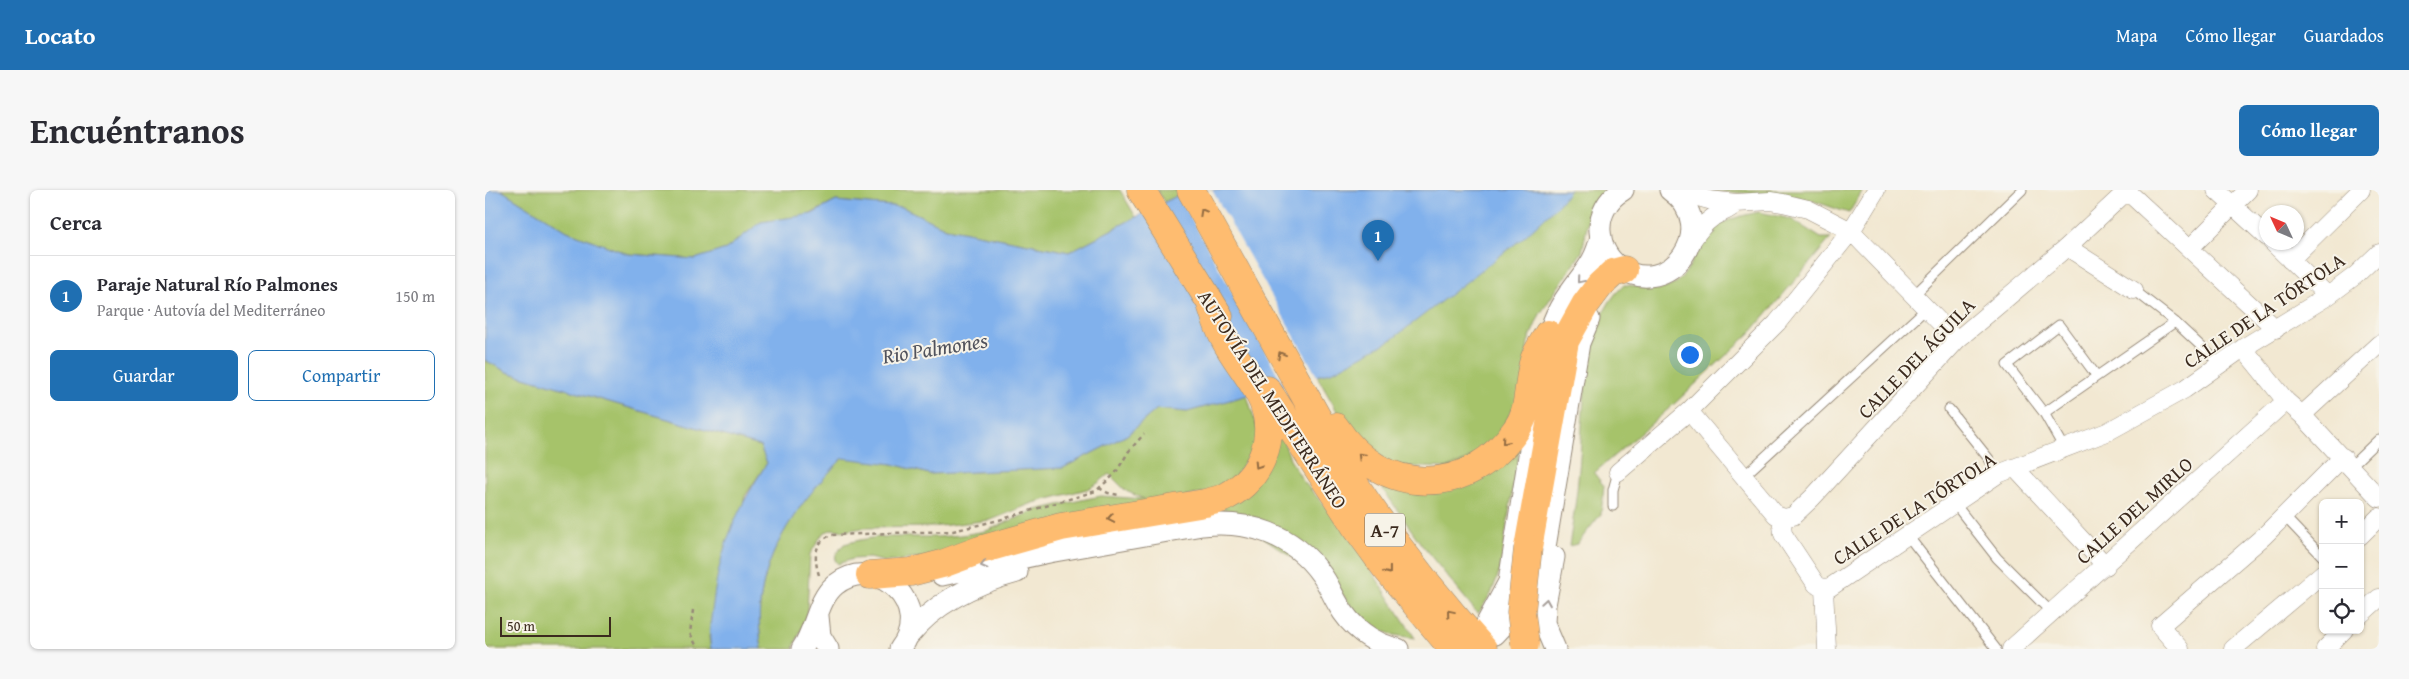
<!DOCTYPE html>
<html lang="es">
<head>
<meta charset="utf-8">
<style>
	:root { --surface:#fff; --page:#f7f7f7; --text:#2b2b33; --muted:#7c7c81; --line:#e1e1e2; --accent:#1f6fb2 }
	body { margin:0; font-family:"Gentium Book Plus",serif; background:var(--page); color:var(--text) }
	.controls { position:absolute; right:15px; bottom:15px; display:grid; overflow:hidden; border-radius:8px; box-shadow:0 1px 4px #0004 }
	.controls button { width:45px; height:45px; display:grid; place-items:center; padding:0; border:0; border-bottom:1px solid var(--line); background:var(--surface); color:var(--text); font:25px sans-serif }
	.compass { position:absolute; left:1774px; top:15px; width:45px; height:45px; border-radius:50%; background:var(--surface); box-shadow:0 1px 4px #0004; rotate:314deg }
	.scale { position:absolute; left:15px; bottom:12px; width:111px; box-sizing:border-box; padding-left:5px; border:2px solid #3b2a1e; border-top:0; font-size:14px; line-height:18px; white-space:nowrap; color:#3b2a1e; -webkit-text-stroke:4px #f7f3e8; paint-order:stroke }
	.you { position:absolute; left:1204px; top:164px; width:18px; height:18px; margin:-12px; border:4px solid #fff; border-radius:50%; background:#1a73e8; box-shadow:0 0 0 8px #1a73e833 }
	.badge { display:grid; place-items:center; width:32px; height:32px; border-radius:50%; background:var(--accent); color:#fff; font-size:16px; font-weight:700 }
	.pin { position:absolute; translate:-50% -41px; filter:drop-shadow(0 1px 2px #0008) }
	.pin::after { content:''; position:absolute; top:26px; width:18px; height:15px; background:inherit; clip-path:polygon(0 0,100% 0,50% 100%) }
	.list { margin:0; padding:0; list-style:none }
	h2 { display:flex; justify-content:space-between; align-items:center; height:65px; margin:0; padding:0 20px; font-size:21px }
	h2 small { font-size:16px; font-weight:400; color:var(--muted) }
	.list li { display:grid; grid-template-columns:32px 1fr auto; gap:15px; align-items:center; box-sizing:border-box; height:80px; padding:0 20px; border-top:1px solid var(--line) }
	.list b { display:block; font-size:19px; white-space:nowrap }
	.list p { margin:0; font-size:16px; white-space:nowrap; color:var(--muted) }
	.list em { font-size:16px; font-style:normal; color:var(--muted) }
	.actions { display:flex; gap:10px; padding:15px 20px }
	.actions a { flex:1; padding:11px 0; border:1px solid var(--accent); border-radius:8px; text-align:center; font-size:18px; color:var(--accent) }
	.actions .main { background:var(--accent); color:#fff }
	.icon { flex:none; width:28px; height:28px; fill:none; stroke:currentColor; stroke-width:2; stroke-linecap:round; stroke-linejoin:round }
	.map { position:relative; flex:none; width:1894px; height:459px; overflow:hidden; border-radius:8px }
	header { display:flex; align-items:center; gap:30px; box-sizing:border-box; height:70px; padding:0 25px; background:var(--accent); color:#fff }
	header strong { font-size:24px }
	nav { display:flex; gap:28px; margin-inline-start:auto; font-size:18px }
	.intro { display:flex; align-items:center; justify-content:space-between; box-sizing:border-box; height:120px; padding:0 30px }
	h1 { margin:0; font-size:35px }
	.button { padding:12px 22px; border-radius:8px; background:var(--accent); color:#fff; font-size:18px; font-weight:700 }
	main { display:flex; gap:30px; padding:0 30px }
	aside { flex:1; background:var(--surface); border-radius:8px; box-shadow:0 1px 4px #0004 }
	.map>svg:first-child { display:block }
	.green { fill:#a6c36b; stroke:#707644 }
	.water { fill:#81b1ec; stroke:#5e6e85 }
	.pier { fill:#f2e8d2 }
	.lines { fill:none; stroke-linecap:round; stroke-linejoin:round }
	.service-casing { stroke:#968978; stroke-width:11 }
	.minor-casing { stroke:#968978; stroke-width:19 }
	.tertiary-casing { stroke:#968978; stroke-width:23 }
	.motorway-casing { stroke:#968978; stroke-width:29 }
	.path { stroke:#968978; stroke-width:2.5; stroke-dasharray:4 4; stroke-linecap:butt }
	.service { stroke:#fff; stroke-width:9 }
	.minor { stroke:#fff; stroke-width:18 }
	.tertiary { stroke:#fff; stroke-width:21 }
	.motorway { stroke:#febc70; stroke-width:28 }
	.motorway-bridge-casing { stroke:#968978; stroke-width:29; stroke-linecap:butt }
	.motorway-bridge { stroke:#febc70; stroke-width:28 }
	.oneway { stroke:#936c43 }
	.oneway2 { stroke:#a79f9a }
	.labels { text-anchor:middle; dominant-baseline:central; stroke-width:4; stroke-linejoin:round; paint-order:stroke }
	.shield { fill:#f7f3e8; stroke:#73665b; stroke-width:1 }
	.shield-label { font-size:19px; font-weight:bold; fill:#3b2a1e }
	.street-label { font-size:20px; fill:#3b2a1e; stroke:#f7f3e8 }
	.water-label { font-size:21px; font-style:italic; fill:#50525c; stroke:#f7f3e8 }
</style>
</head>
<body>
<header>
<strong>Locato</strong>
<nav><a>Mapa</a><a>Cómo llegar</a><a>Guardados</a></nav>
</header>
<div class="intro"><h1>Encuéntranos</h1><a class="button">Cómo llegar</a></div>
<main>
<aside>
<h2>Cerca<small></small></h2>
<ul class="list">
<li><span class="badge">1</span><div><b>Paraje Natural Río Palmones</b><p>Parque · Autovía del Mediterráneo</p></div><em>150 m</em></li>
</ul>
<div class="actions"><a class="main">Guardar</a><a>Compartir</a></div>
</aside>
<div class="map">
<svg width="1894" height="459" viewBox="0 0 1894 459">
	<rect width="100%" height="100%" fill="#f7f3e8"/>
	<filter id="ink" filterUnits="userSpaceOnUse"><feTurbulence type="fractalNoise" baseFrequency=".02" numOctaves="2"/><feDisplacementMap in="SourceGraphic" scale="10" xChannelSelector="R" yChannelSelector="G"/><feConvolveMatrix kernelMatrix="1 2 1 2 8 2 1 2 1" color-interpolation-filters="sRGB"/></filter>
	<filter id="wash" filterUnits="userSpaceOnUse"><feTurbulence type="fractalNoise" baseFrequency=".0096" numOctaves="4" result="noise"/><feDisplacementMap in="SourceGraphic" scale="20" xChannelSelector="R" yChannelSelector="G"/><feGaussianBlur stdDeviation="1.12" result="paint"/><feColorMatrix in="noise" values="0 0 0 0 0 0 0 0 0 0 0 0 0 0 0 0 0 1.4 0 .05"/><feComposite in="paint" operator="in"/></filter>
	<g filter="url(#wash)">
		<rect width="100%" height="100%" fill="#f2e8d2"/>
		<path class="green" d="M16,0h619l16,27 -67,35 -123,-24 -44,-21 -66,-6 -28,14 -47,7 -35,27 -31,10 -67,-5 -61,-23z
			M672,0h19l3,5 -15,7z
			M739,0h380l-8,10 -8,21 -6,31 -42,62 -12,28 -6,49 -26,50 -42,27 -64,-2 -48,-46 -25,-44 8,-2z
			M1222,0h156l-14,23c-20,-6 -39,-15 -60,-17 -27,-3 -55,-2 -82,-6z
			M1274,22l32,7 30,19h10l-80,94 -78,73 -79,68 10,13 -3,28 -24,30 -8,2c4,-25 8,-51 10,-76 5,-54 2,-148 45,-185 13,0 30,7 42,3 25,-9 26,-36 41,-53 12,-15 34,-19 52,-23z
			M0,170l22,12 253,74 7,17 -22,33 -36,141 2,12h-226z
			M762,205l13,43 -32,49 -298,70 -44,5 -17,-4 -17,1 -14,5 -3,-4 1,-6 8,-10 16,-4 18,-3h60l24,-2 24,-4 50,-21 50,-11 15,-3 43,3 -18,-8 -17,-17 -11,9 -11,6 -54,14 -42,17 -60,7 -68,1 -19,3 -11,-2 -10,4 -13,21 -3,57 -3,12 -11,26h-31c-14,-78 29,-139 81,-192l50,7 36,10 134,-6 64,-33 30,-26 30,3z
			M795,242l11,29 12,20 39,44 73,113 -22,-3 -15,-6 -20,-14 -19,-25 -109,-76 -10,-1z
			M1036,247l-21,133 -9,24 -13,20 -57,-70 -52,-75 34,17z"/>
		<path class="water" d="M0,0h16l66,41 61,23 67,5 31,-10 35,-27 51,-8 24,-13 66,6 44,21 123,24 119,-62h382l-11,14 -35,33 -63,49 -70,54 -57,31 -147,41 -30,-3 -30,26 -64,33 -134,6 -36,-10 -50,-6c-52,52 -95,113 -81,191h-51c-3,-15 0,-30 2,-45 7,-58 23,-93 54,-141l-7,-17 -253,-74 -22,-12z"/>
		<path class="pier" d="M697,0h30l106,188 -33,9 -108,-194z"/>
	</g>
	<g filter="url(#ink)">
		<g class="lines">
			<defs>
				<path id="service" d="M1649,100l41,32 45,42
					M1429,105l108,-105
					M1464,219l40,50 9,15
					M1559,223l-37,-48 52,-40 37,50
					M1580,260l-21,-37 131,-91
					M1866,276l28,-27
					M1259,286l183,-168
					M1470,314l42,54 54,54
					M1128,316v-16l5,-18
					M1799,326l39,41
					M1423,346l88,113"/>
				<path id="minor" d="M1187,0l37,10 27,3 34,-2 13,2 25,6 43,22 106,109
					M1731,0l51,47
					M1642,1l149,138
					M1206,52c6,-9 12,-18 21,-24 8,-6 18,-7 24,-15
					M1787,52l56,54
					M1582,57l67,43
					M1705,58l58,-58
					M1805,70l71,-70
					M1758,158l43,53 16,14 77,83
					M1204,221l88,-88 74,-92 25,-41
					M1817,225l77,-71
					M1530,278l91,98
					M1133,282l71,-61 87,104 8,3 -2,7 1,9 33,50 4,3 9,1 169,-114 109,-42 78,-43 58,-41 85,-52 28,-21 23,-22
					M1299,328l9,-2 19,-18 145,-158 110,-93 61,-57
					M1875,346l19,-19
					M1339,399l3,60
					M1875,425l19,-17
					M1526,459l275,-248
					M1695,459l-20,-23 104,-90 79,-79
					M1748,459l90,-76
					M1840,459l19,-19"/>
				<path id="tertiary" d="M1138,0c-15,8 -24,25 -23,41 1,15 8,28 19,36 50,35 104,-40 51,-77
					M1061,160c3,-21 10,-38 22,-55 15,-23 26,-29 33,-58
					M1069,367l-9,48 -1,18 11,26
					M457,385l107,-23 153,-27c46,-5 91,9 119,49 7,9 11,20 17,30 12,22 34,40 60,45
					M333,426l2,20 8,13
					M1002,433l22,-41 29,-183
					M1010,444c25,-25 38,-47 49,-81l35,-210 10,-24
					M423,446c28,-35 67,-53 109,-64
					M317,459c14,-20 15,-49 33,-64 42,-34 99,22 65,64"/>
				<path id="motorway" d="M656,0l78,126
					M706,0l159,287c40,62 84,118 133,172
					M782,200l89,137 29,40 68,82
					M850,237c47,72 136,71 183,0 13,-20 9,-45 16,-67 3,-9 10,-18 14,-26
					M1043,358l37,-207 20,-36 15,-20 13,-12 11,-3
					M385,385l41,-3 31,-8 38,-14 81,-23 144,-24c7,-2 15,-3 22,-7 34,-18 50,-58 36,-94 -9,-22 -27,-41 -38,-62 -7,-12 -11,-26 -15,-39"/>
			</defs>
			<use href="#service" class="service-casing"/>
			<use href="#minor" class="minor-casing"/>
			<use href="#tertiary" class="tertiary-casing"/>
			<use href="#motorway" class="motorway-casing"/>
			<path class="path" d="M614,298l9,5 11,2
				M334,385c-5,-16 -6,-32 12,-40l122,-4 46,-11 97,-29 19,-17 14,-23 15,-17
				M208,420l-3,23 8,16"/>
			<use href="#service" class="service"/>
			<use href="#minor" class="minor"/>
			<use href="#tertiary" class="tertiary"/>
			<use href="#motorway" class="motorway"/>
			<defs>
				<path id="motorway-bridge" d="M1040,454l-4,-32 7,-64"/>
			</defs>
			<use href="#motorway-bridge" class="motorway-bridge-casing"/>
			<use href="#motorway-bridge" class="motorway-bridge"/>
		</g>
		<defs><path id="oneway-chevron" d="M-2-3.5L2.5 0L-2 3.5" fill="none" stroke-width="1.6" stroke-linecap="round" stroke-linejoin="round" transform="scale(1.25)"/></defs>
		<g class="oneway">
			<use href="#oneway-chevron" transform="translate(718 22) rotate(-119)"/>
			<use href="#oneway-chevron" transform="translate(796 165) rotate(-119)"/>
			<use href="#oneway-chevron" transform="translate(1020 251) rotate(131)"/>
			<use href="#oneway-chevron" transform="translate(876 266) rotate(-135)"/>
			<use href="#oneway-chevron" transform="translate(773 275) rotate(122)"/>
			<use href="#oneway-chevron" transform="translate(626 328) rotate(170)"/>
			<use href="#oneway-chevron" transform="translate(903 381) rotate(52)"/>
			<use href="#oneway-chevron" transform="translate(965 423) rotate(-130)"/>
		</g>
		<g class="oneway2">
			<use href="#oneway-chevron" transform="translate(1095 90) rotate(130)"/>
			<use href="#oneway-chevron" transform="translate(499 375) rotate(166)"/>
			<use href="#oneway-chevron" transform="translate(1061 412) rotate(-81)"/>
		</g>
	</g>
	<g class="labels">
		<rect class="shield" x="880" y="323.5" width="40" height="33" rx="4"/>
		<g class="shield-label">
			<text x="900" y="340">A-7</text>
		</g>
		<g class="street-label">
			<text transform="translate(1779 120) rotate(-34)">CALLE DE LA TÓRTOLA</text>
			<text transform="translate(1431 168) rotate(-46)">CALLE DEL ÁGUILA</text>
			<text transform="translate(788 209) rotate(57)">AUTOVÍA DEL MEDITERRÁNEO</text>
			<text transform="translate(1429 318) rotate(-33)">CALLE DE LA TÓRTOLA</text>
			<text transform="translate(1649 320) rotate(-42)">CALLE DEL MIRLO</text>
		</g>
		<g class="water-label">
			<text transform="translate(450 158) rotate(-9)">Rio Palmones</text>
		</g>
	</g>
</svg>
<div class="controls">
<button>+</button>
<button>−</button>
<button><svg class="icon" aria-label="locate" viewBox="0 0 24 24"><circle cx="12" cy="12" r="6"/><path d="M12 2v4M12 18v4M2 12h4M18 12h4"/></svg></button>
</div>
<svg class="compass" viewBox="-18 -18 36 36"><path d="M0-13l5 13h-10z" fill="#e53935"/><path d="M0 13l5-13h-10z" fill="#7c7c81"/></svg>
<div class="scale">50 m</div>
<div class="you"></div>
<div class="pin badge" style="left:893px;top:71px">1</div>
</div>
</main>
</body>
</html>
